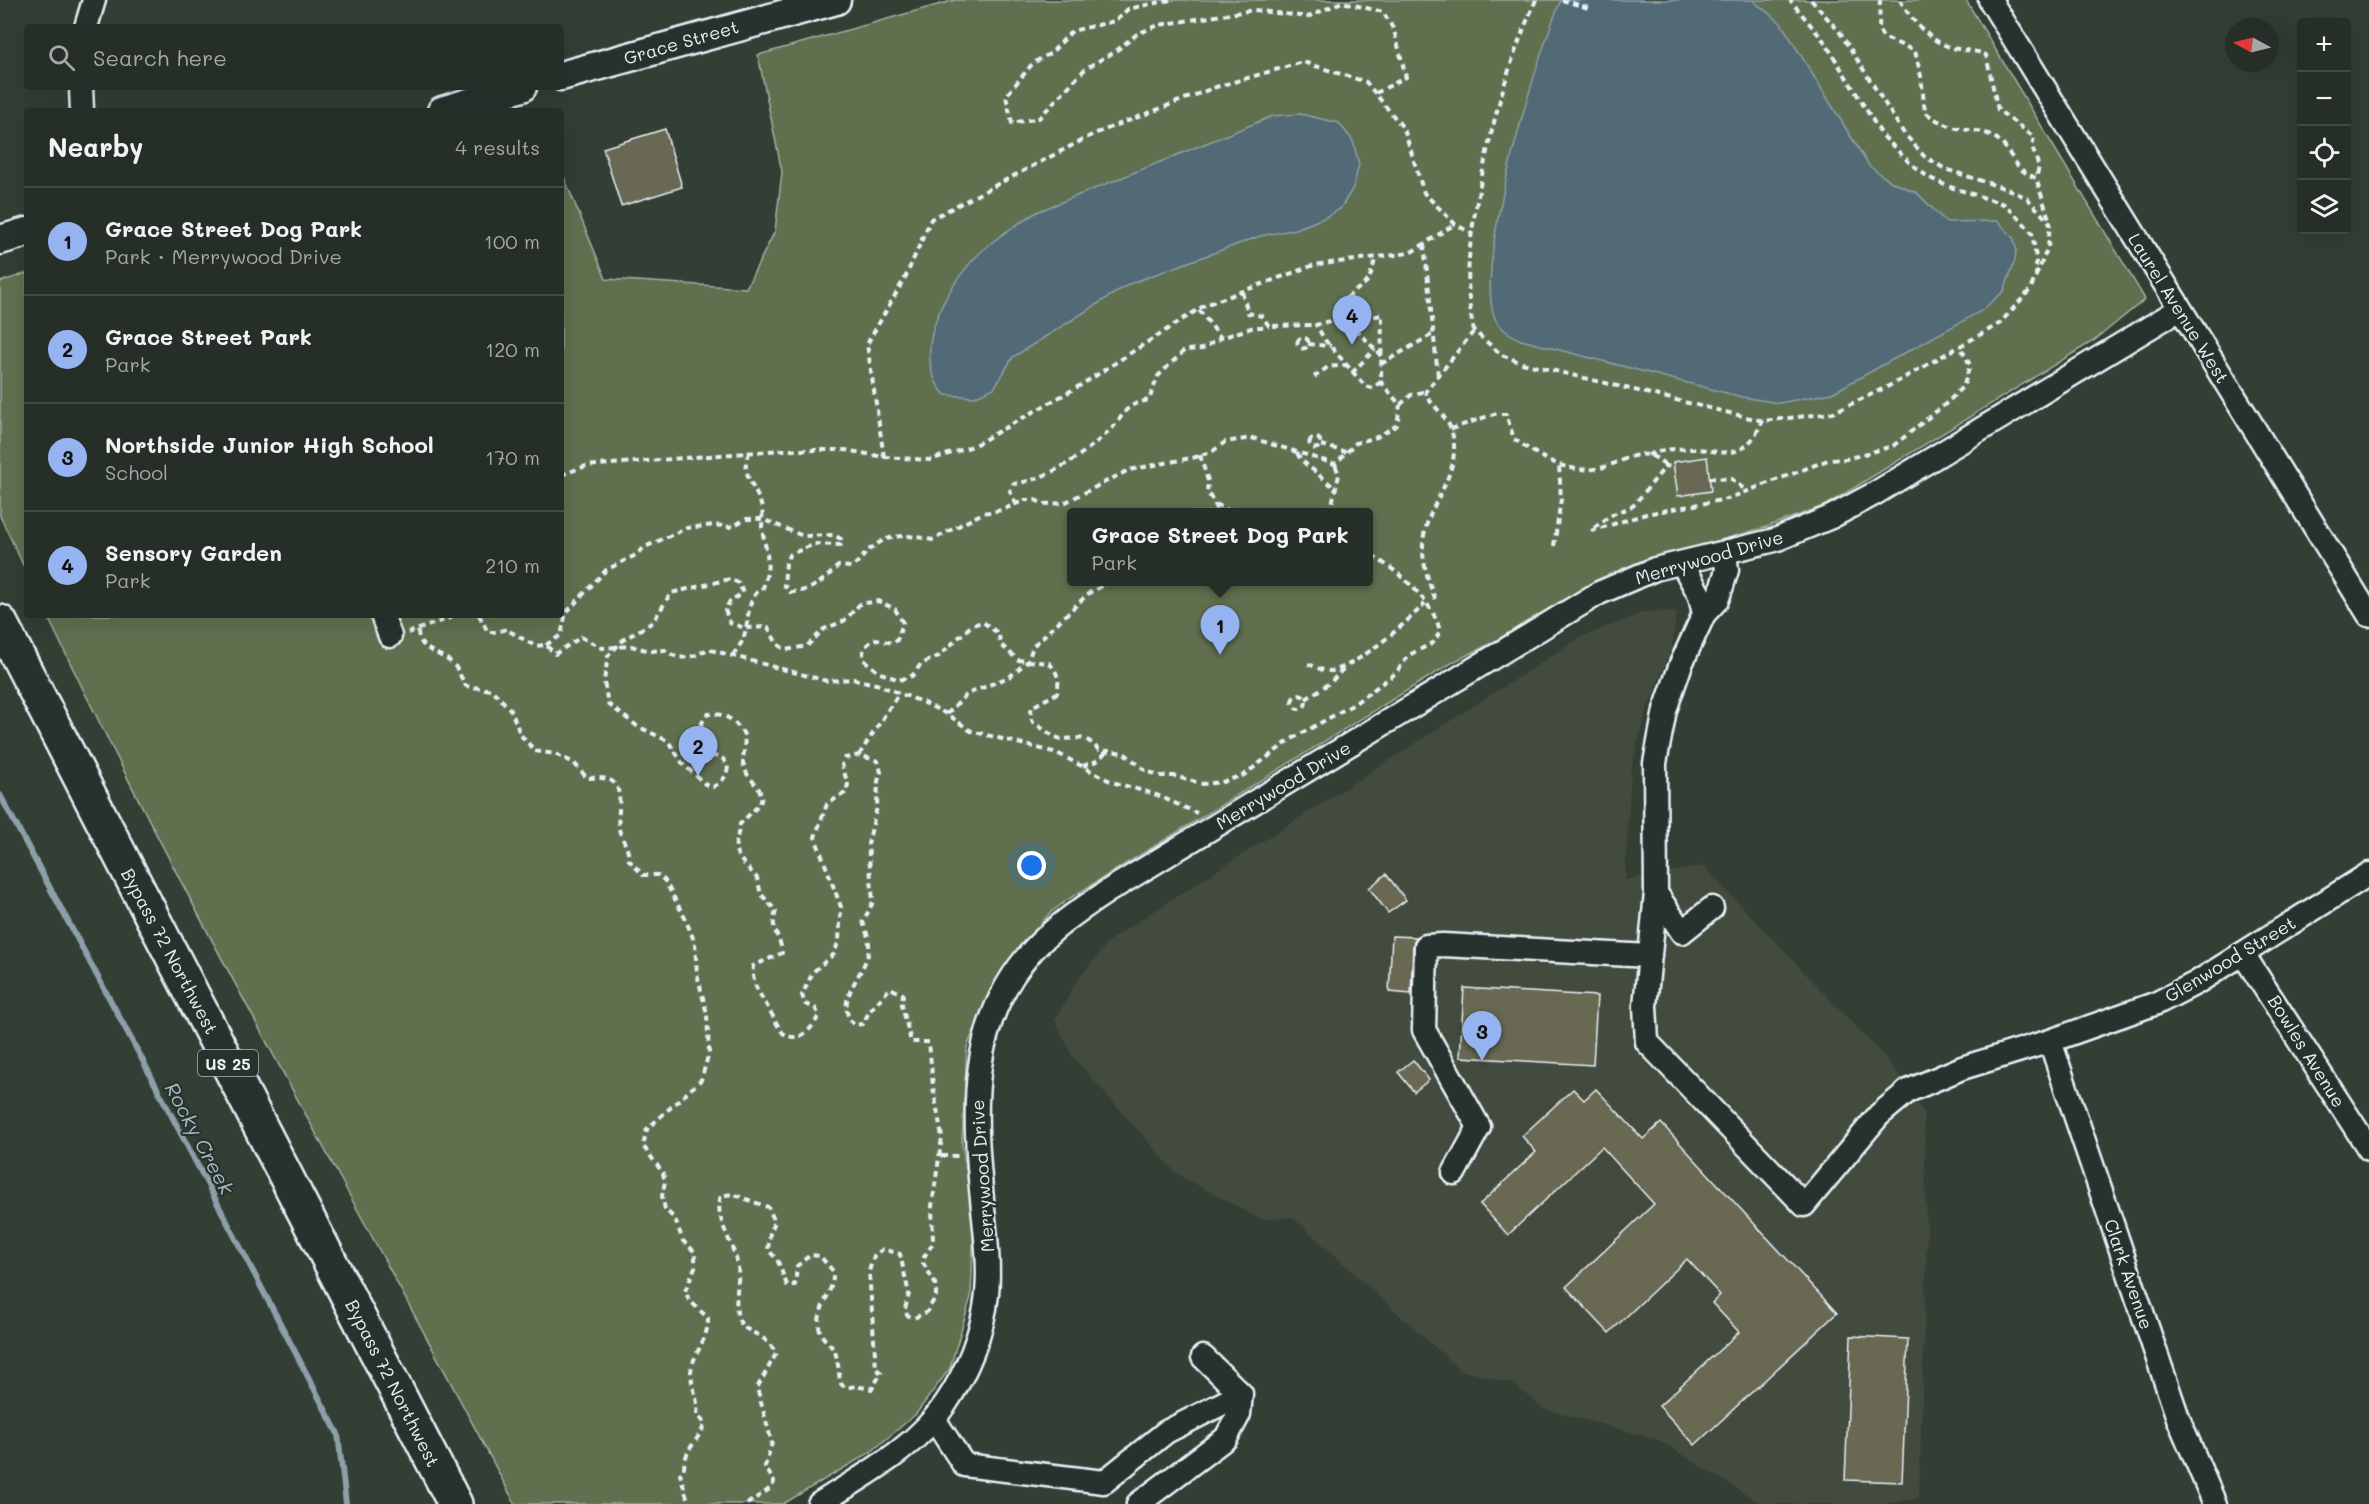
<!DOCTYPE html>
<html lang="en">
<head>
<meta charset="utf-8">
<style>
	:root { --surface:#262e28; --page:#323a34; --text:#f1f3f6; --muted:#a4a8a8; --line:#424a45; --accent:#95b2f1 }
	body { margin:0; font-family:Mali,sans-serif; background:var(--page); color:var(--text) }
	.controls { position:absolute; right:18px; top:18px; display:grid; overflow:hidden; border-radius:6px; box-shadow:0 6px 24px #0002 }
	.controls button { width:54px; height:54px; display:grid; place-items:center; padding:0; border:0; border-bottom:2px solid var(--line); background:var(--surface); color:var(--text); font:30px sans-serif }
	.compass { position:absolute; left:2225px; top:18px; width:54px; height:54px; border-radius:50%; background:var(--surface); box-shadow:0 6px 24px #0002; rotate:277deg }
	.you { position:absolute; left:1032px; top:866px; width:21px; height:21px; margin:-15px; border:4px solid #fff; border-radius:50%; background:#1a73e8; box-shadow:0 0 0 9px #1a73e833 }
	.badge { display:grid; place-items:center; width:39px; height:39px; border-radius:50%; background:var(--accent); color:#111; font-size:20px; font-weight:700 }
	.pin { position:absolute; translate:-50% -50px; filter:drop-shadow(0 2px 3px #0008) }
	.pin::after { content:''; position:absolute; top:32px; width:21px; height:18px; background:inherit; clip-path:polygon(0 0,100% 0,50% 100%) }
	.popup { position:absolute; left:1067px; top:508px; width:306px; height:78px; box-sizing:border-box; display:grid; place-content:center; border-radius:6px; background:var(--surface); filter:drop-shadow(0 2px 4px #0005); font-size:20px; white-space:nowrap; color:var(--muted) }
	.popup b { font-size:22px; color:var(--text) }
	.popup::after { content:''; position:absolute; left:50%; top:100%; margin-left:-12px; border:12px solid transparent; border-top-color:var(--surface) }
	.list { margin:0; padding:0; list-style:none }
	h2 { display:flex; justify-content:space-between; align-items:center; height:78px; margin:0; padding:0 24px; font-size:26px }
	h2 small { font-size:20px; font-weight:400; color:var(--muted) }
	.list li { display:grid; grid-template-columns:39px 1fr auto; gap:18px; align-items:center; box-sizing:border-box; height:108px; padding:0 24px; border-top:2px solid var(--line) }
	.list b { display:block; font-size:22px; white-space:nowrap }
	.list p { margin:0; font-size:20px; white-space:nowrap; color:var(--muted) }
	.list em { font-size:20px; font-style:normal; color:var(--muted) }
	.icon { flex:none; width:33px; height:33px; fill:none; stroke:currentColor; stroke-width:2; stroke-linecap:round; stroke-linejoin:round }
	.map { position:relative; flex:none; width:2369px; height:1504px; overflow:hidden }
	.search { position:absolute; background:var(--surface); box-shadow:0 6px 24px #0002; left:24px; top:24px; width:540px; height:66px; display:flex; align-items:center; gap:15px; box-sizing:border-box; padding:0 21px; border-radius:6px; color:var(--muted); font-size:22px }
	.panel { position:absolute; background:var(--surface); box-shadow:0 6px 24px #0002; left:24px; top:108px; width:540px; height:510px; border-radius:6px }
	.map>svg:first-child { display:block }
	.built { fill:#434b3e }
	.green { fill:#606f50; stroke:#a4b0a4; stroke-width:1.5; fill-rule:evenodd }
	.water { fill:#516a75; stroke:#8da0a9; stroke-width:1.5 }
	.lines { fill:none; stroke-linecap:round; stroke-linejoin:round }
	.stream { stroke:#8da0a9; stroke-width:6 }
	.building { fill:#686853; stroke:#e8f1f8; stroke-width:1.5 }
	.minor-casing { stroke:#e8f1f8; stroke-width:27 }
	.major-casing { stroke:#e8f1f8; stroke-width:33 }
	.highway-casing { stroke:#e8f1f8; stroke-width:38 }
	.path { stroke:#e8f1f8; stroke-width:4; stroke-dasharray:6 4.5; stroke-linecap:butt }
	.minor { stroke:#26332d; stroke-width:22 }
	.major { stroke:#26332d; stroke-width:28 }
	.highway { stroke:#26332d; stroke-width:33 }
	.labels { text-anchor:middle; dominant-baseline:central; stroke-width:4.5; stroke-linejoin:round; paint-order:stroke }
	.shield { fill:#26332d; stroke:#aeb8bb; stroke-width:1.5 }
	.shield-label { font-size:16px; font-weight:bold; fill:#e8f1f8 }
	.street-label { font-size:18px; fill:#e8f1f8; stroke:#26332d }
	.water-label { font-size:20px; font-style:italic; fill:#acbbc4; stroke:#26332d }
</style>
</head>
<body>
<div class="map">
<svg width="2369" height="1504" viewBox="0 0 2369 1504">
	<rect width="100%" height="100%" fill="#333e35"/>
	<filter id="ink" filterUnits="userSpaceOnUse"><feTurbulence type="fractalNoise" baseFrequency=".0167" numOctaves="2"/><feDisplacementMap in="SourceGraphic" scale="12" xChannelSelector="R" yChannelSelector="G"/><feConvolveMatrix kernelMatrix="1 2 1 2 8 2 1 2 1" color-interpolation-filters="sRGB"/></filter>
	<g filter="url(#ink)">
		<path class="built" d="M1677,611l-5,36 -27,68 -14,55 -6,110 79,-14 188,199 32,49 3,120 -8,264 -33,6h-125l-104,-65 -114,-30 -29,-25 -54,-14 -168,-153 -30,3 -85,-46 -105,-118 -17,-36 21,-38 36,-44 469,-301 63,-25z"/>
		<path class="green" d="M955,0h1011l179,299 -50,41 -269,165 -60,22 -90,26 -221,108 -385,237 -20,15 -41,48 -20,34 -22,52 -5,96 12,78 -3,76 -21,71 -34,46 -45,38 -88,52h-268c-155,-297 -324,-587 -468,-889h514v-445l45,109 140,9 29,-57 7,-59 -24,-117zM1072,512h296v70h-296z
			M27,273v300l-27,-57v-234z"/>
		<path class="water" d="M1561,0h191l29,23 88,143 21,15 27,12 29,29 52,-1 16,18 2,10 -1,11 -11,31 -23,20 -149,82 -53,10 -37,-6 -221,-57c-11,-6 -22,-11 -27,-24 -19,-55 42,-258 67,-316z
			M1300,114l39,9 14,18 6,23 -6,24 -13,21 -14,8 -30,12 -36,7 -131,48 -116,73 -19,31 -20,9 -29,-2c-38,-43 3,-113 39,-146 17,-15 35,-26 53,-37l236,-96z"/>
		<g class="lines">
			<path class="stream" d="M0,795l143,266 195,373 8,70"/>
		</g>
		<path class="building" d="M665,129l17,58 -61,19 -18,-58z
			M1707,457l4,34 -33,5 -5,-34z
			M1386,874l20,26 -18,13 -19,-25z
			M1392,936l24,1 -3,9 -2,48 -22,-2z
			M1464,988l133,8 -4,69 -133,-8z
			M1413,1060l16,20 -15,12 -16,-20z
			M1573,1089l11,11 12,-11 47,50 18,-16 176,190 -142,132 -36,-39 80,-74 -27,-29 8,-8 -33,-36 -78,74 -43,-46 88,-83 -52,-57 -94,88 -28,-31 56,-52 -14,-16z
			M1851,1336l57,3 -6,143 -57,-2z"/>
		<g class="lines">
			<defs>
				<path id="minor" d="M1990,0l379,615
					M86,27l8,-27
					M81,87l1,24
					M1725,553l2,17 -5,16 -5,14 -13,14 -23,50 -16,46 -10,53 1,130 -11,113 2,36 157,163 75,-90 29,-24 54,-23 88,-27 107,-38 39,-20 173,-109
					M1682,563l18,33 4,18
					M382,615l8,21
					M1656,893l26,39 30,-24
					M2243,954l126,195
					M2050,1041l128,377 37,86
					M1454,1173l25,-46 -55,-97 2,-84 17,-1 207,11
					M934,1419l30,46 140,17 62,-50 75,-38
					M819,1504c45,-29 96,-55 127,-101 21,-31 37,-71 41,-109 3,-32 -2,-64 -5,-95 -9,-89 -14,-178 51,-249 22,-24 48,-41 75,-59l491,-298 56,-24 120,-29 56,-23 43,-23 306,-185
					M1138,1504l88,-66 13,-24 2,-20 -38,-37"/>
				<path id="major" d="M561,76l275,-76
					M442,111l80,-24
					M0,240l27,-8"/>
				<path id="highway" d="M0,622l455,882"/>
			</defs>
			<use href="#minor" class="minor-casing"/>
			<use href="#major" class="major-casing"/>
			<use href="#highway" class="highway-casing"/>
			<path class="path" d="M1170,0l-42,9 -13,12 -43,10 -21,22 -18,10 -27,33 6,27 27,-5 47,-50 30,-17 21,-17 22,-9 95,-15 54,7 34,-15 41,10 11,18 12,47 -30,16
				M1536,0c-27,60 -42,116 -55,180 -10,52 -19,99 -7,151l28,24 20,8 241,58 69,-8 61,-29 106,-60 31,-34 6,-14v-18l-4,-25 -11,-13 -17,-16 -57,-18 -19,-9 -17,-13 -29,-29 -58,-94 -34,-41
				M1562,0l30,9
				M1811,0l28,31 64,101 21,24 21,13 65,21 17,8 23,25 -2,24 -11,27
				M1880,0l-1,29 4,8 32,14 6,25 4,36c10,8 25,16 38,17 10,2 22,2 31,8 18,11 17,32 42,41l13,41
				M1900,0c12,21 32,45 58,49 10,2 18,1 28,6l12,55 36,27 -2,10 7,20 -3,11
				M1424,244l14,132
				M1242,292l6,21 14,3 7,10 47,-1
				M1199,310l22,28 30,-10 18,-2
				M1342,317l1,-16 26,-21 7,-23
				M1349,321l32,35
				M1297.5 343a5.5 5.5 0 1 1 11 0a5.5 5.5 0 1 1-11 0Z
				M1308,344l23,2
				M1381,364l52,-30
				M1352,373l23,-24
				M1314,377l14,-10 18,-2
				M1381,382l-9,6 -7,-2 -40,-46 -9,-15 26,-8 7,4 33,-6 -1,67 19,23 11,-10 15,-4
				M1451,429l43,-15h12l8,25c23,16 50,34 80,30 28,-3 47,-29 72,-3
				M1309.5 443a5.5 5.5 0 1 1 11 0a5.5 5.5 0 1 1-11 0Z
				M1321,445l25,7
				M1297,453l4,7 35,29
				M1200,455l8,26 -1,11 8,11 1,9
				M1648,455c16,-6 30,-7 46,-6 17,0 34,9 50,-2 9,-6 14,-17 19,-26
				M884,457l-17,-113 39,-68 25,-57 163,-85 122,-47 87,-25 63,20 38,47 20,64 31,31 16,9
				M561,475l25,-9 196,-16h63l39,7 46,3 43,-14 108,-61 124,-80 109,-40 96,-12 45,-29
				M1709,478l23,1 13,11
				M1016,504l-6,-13 3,-7c36,-5 67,-27 94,-51 20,-18 13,-27 42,-33l9,-24 27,-26 17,-1 19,-11
				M1216,504l16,8
				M1330,512l9,-37 -4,-11
				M1594,528l19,-14 20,-8 33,-40 8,1
				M1591,531l55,-17 81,-15 101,-39 18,-1 47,-13 55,-44 16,-17 6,-20 -10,-19
				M1554,546l7,-47 -2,-35
				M1435,599c-8,-21 -16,-46 -10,-68 7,-33 39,-61 26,-102 -4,-11 -18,-24 -25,-33v-5l48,-60
				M479,615l9,17h9l9,-3 29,17 11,-1 9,9 26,-17 21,11 29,-2 19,5 15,-1c12,11 29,9 42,-1l120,32 26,-2 23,5 46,18 25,12 24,17 86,22 55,29 42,12 43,19
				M418,631c1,22 23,20 36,34 5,6 8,15 12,21l26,4 19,20 9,24 15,17 20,3 19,9 13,15c7,0 17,-1 23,2 16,8 6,36 9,49 3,12 9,15 10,31l14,15h15l7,6 20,37 10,25 2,31 10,40 2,39 -8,27 -54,49 -4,17 20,27 2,9 -3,14 3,13 10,10 8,22 12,11v15l-10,24 4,9 19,18c1,21 -16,37 -17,54 0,15 8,26 6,43l8,8c-7,20 -21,25 -21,47l-4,4 9,30
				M408,633l50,-18
				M546,645l15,-10 5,-22 40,-43 28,-14 11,-9 42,-19 27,-3 16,2 16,-8h16l41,17 31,-1 7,4v6l-27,-1 -25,11 -3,8 -2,22 6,7c22,0 34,-12 48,-26l14,1c7,-5 11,-11 17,-17 19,-17 40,-16 63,-10l51,-27 19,-3 23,-10h10l9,4 20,-1 65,-33 67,-13 17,-6 12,-9 27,-4 83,26 21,-21 21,-6 20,-12 3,-20
				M733,655c3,-5 8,-10 10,-16 7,-17 2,-42 20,-51 9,-28 3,-34 -1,-60 0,-6 1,-13 0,-19 -3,-19 -25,-37 -12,-57
				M1308,664c7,2 15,8 22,7 24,-2 78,-49 95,-68
				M1292 702a7 7 0 1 1 14 0a7 7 0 1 1-14 0Z
				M1306,699l25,-17 12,-13
				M947,714l20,-20 42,-17 19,-16 5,-15 16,-15 40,-38 21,-11
				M859,755l40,-62
				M1083,766l14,-5 11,-11
				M941,1156h18
				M747,1504l24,-16 3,-6 -9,-16 7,-23 -15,-55 19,-34c-10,-22 -30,-20 -36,-32 -8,-16 0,-38 -2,-55 -3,-22 -25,-49 -17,-71l11,-2 36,13 7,15 -5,11 -2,17 9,9 10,26h8l2,-19 13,-11 10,1 13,15c2,20 -15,34 -14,54 0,13 11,17 16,27 4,10 3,22 6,32l5,4 9,-2 17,3 9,-16 -5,-5 -7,-97 5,-15 9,-7 17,5 9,40 -4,15 2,6 7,3 13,-6 9,-16v-11l-13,-22 1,-6 9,-14 -1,-37 10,-69 -9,-50 -4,-45h-18l-9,-37 1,-11 -13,-6 -21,24 -6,12 -9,1c-22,-24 11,-50 15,-75 1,-10 -3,-19 -6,-28l10,-20 -5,-58 9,-37 1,-26 3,-9 -3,-11 -19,-6 -14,3 -3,7 6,20 -3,8 -18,11 -12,33 26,70 -2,33 -5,14 -21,18 -11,23 3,9 10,4 4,7c-6,13 -20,30 -36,18 -5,-5 -8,-14 -12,-20 -9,-17 -20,-27 -18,-47l29,-13c-1,-18 -13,-21 -6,-42l-15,-17 -4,-16 -18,-20 -4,-10 5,-24 20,-20 2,-7 -3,-8 -12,-15 -4,-11 2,-27c-9,-14 -19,-24 -37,-22 -11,13 -11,25 -3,39l18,6 5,7c-1,11 -5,15 -15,21l-8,-3 -22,-20 -15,-23 -31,-15 -29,-22 -4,-23 4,-25 15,-16 30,-18 18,-29 59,-14 9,4 4,10 -13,8 -5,9 5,13 15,5 23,-1 9,17 9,6 21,-4 17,-17 20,-8 16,-17 18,-3 17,8 8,14 -6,17 -5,3 -16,-4c-10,5 -14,9 -13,20l15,13 21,8 13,-4 9,-12 18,-8 33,-31 11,-3 16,12 1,10 18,16 31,3c9,9 11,18 8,30l-25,14 -2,8 3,7 20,14 8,3 19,-1 9,3 10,9 25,3 21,17 14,6h15l29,8 19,-2 22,-7 46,-35 64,-36 42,-31 13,-18 24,-12 7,-11c-5,-30 -45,-65 -72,-78"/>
			<use href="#minor" class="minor"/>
			<use href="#major" class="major"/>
			<use href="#highway" class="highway"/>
		</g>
	</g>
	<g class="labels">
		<rect class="shield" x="198" y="1050" width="60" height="26" rx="4.5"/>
		<g class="shield-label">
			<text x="228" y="1063">US 25</text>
		</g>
		<g class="street-label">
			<text transform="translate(681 42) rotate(-16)">Grace Street</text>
			<text transform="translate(2179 308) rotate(58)">Laurel Avenue West</text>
			<text transform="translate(1709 557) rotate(-16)">Merrywood Drive</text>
			<text transform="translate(1283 785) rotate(-31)">Merrywood Drive</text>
			<text transform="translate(170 951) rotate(62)">Bypass 72 Northwest</text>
			<text transform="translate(2230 959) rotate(-31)">Glenwood Street</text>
			<text transform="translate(2307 1051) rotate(58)">Bowles Avenue</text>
			<text transform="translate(982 1176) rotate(-94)">Merrywood Drive</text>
			<text transform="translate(2129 1274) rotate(71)">Clark Avenue</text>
			<text transform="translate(393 1383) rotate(63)">Bypass 72 Northwest</text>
		</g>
		<g class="water-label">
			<text transform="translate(200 1138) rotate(62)">Rocky Creek</text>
		</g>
	</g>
</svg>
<div class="controls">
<button>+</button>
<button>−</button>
<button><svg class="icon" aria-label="locate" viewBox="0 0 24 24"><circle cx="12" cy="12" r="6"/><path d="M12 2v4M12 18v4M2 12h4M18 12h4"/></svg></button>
<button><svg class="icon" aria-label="layers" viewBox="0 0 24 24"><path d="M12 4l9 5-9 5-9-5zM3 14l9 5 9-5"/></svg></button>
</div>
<svg class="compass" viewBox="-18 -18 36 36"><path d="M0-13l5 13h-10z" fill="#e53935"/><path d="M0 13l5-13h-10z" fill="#a4a8a8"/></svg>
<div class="you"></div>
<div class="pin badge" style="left:1220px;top:655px">1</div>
<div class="popup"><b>Grace Street Dog Park</b>Park</div>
<div class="pin badge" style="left:698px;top:776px">2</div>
<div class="pin badge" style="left:1482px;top:1061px">3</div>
<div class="pin badge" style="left:1352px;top:345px">4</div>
<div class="search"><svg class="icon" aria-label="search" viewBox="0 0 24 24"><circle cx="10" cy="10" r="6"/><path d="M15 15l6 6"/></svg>Search here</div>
<section class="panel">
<h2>Nearby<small>4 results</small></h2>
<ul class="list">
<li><span class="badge">1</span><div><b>Grace Street Dog Park</b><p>Park · Merrywood Drive</p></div><em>100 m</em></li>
<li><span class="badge">2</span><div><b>Grace Street Park</b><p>Park</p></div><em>120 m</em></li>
<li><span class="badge">3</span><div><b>Northside Junior High School</b><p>School</p></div><em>170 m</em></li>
<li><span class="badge">4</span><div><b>Sensory Garden</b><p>Park</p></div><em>210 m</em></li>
</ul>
</section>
</div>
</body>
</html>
